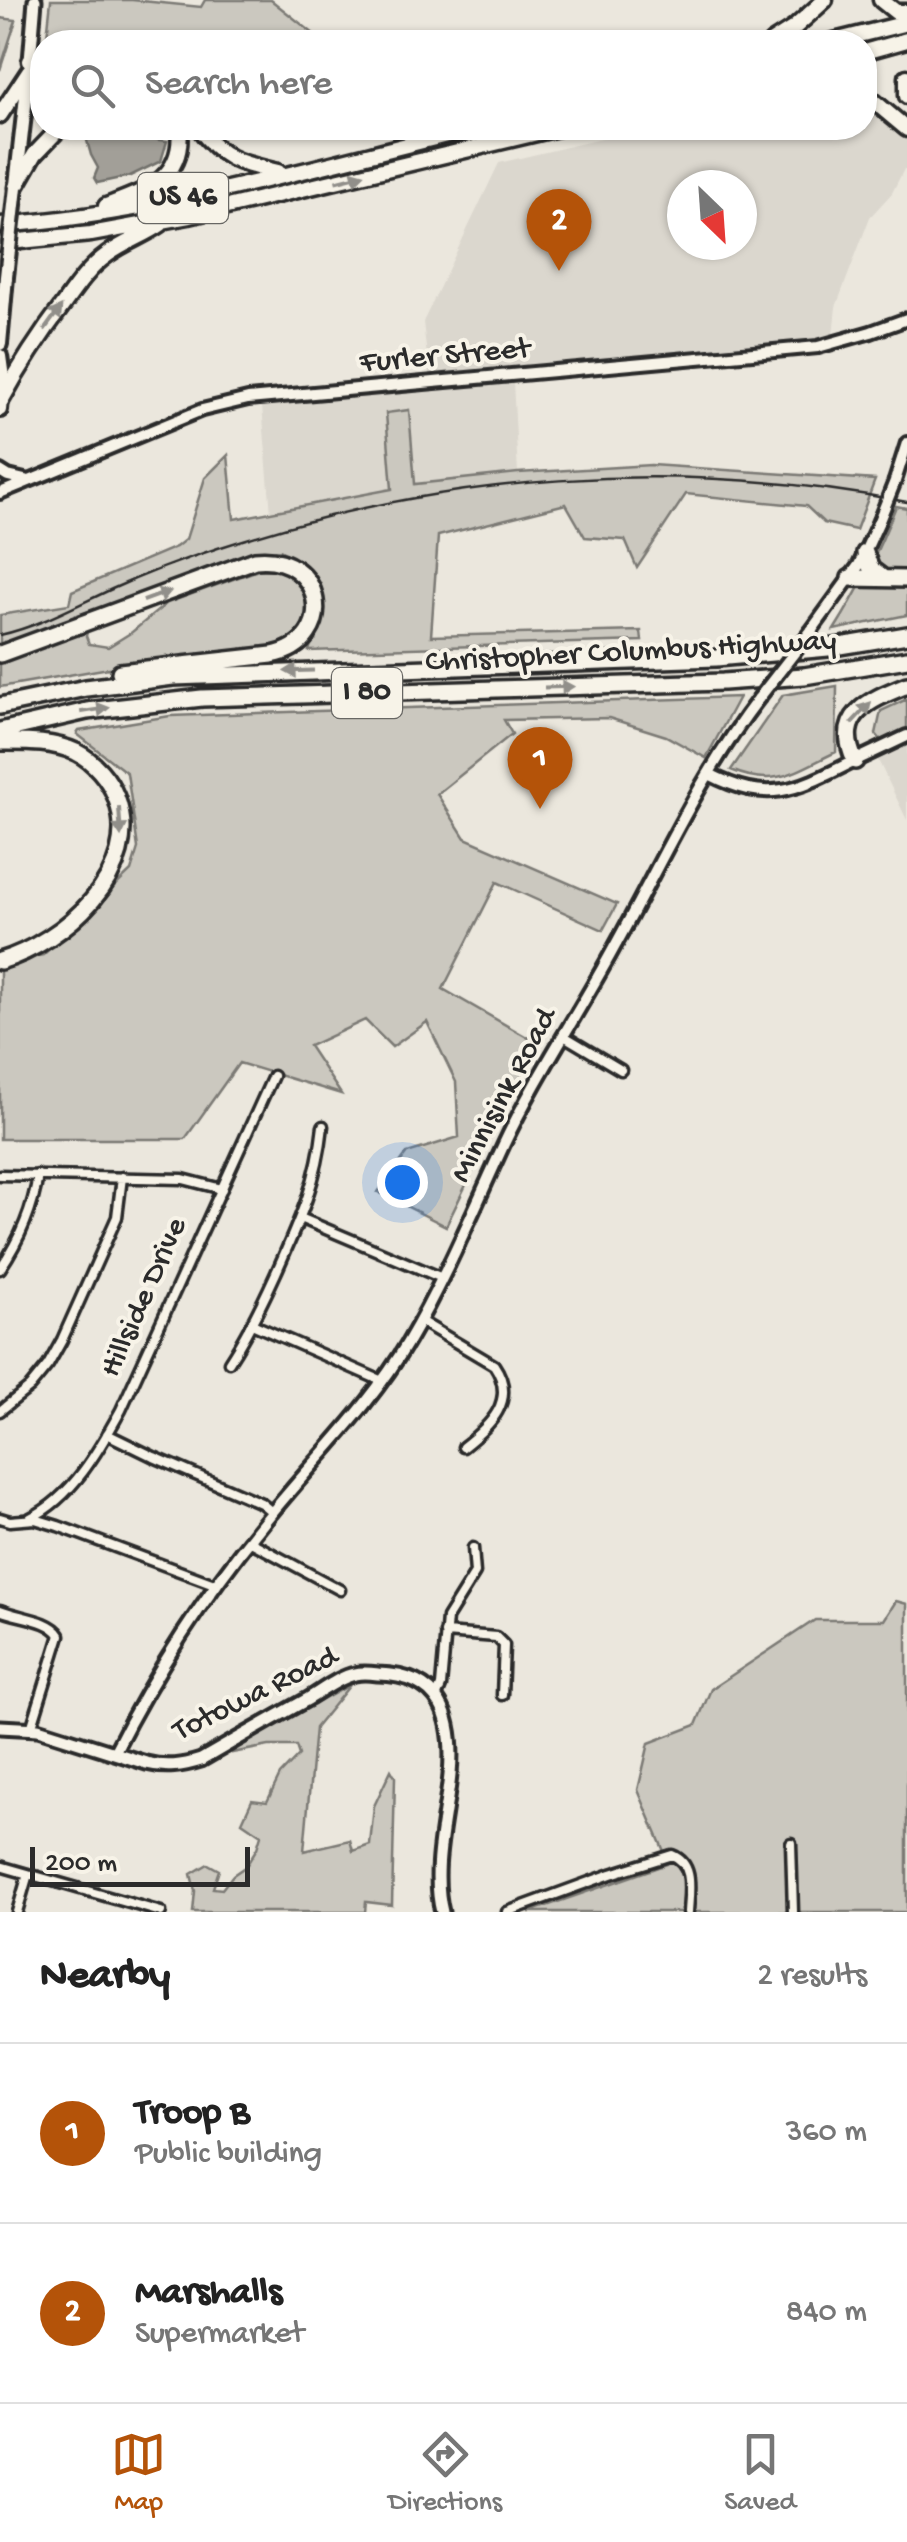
<!DOCTYPE html>
<html lang="en">
<head>
<meta charset="utf-8">
<style>
	:root { --surface:#fff; --page:#f6f6f6; --text:#222; --muted:#767676; --line:#e0e0e0; --accent:#b45309 }
	body { margin:0; font-family:"Gochi Hand",sans-serif; background:var(--page); color:var(--text) }
	.compass { position:absolute; left:667px; top:170px; width:90px; height:90px; border-radius:50%; background:var(--surface); box-shadow:0 2px 8px #0004; rotate:155deg }
	.scale { position:absolute; left:30px; bottom:25px; width:220px; box-sizing:border-box; padding-left:10px; border:5px solid #2b2b2b; border-top:0; font-size:28px; line-height:35px; white-space:nowrap; color:#2b2b2b; -webkit-text-stroke:8px #f7f3e8; paint-order:stroke }
	.you { position:absolute; left:402px; top:1182px; width:35px; height:35px; margin:-25px; border:8px solid #fff; border-radius:50%; background:#1a73e8; box-shadow:0 0 0 15px #1a73e833 }
	.badge { display:grid; place-items:center; width:65px; height:65px; border-radius:50%; background:var(--accent); color:#fff; font-size:32px; font-weight:700 }
	.pin { position:absolute; translate:-50% -82px; filter:drop-shadow(0 2px 5px #0008) }
	.pin::after { content:''; position:absolute; top:52px; width:35px; height:30px; background:inherit; clip-path:polygon(0 0,100% 0,50% 100%) }
	.list { margin:0; padding:0; list-style:none }
	h2 { display:flex; justify-content:space-between; align-items:center; height:130px; margin:0; padding:0 40px; font-size:42px }
	h2 small { font-size:32px; font-weight:400; color:var(--muted) }
	.list li { display:grid; grid-template-columns:65px 1fr auto; gap:30px; align-items:center; box-sizing:border-box; height:180px; padding:0 40px; border-top:2px solid var(--line) }
	.list b { display:block; font-size:38px; white-space:nowrap }
	.list p { margin:0; font-size:32px; white-space:nowrap; color:var(--muted) }
	.list em { font-size:32px; font-style:normal; color:var(--muted) }
	.icon { flex:none; width:55px; height:55px; fill:none; stroke:currentColor; stroke-width:2; stroke-linecap:round; stroke-linejoin:round }
	.map { position:relative; flex:none; width:907px; height:1912px; overflow:hidden }
	.search { position:absolute; background:var(--surface); box-shadow:0 2px 8px #0004; left:30px; right:30px; top:30px; height:110px; display:flex; align-items:center; gap:25px; box-sizing:border-box; padding:0 35px; border-radius:40px; color:var(--muted); font-size:38px }
	.sheet { height:490px; background:var(--surface) }
	nav { display:flex; justify-content:space-around; align-items:center; box-sizing:border-box; height:140px; border-top:2px solid var(--line); background:var(--surface); font-size:28px; color:var(--muted) }
	nav a { display:grid; justify-items:center; gap:5px }
	nav .on { color:var(--accent) }
	.map>svg:first-child { display:block }
	.built { fill:#dbd7ce; fill-rule:evenodd }
	.green { fill:#cbc8bf; stroke:#7b7a75; stroke-width:2.5 }
	.water { fill:#a29f98; stroke:#72716c; stroke-width:2.5 }
	.lines { fill:none; stroke-linecap:round; stroke-linejoin:round }
	.minor-casing { stroke:#2b2b2b; stroke-width:15 }
	.tertiary-casing { stroke:#2b2b2b; stroke-width:18 }
	.secondary-casing { stroke:#2b2b2b; stroke-width:19 }
	.primary-casing { stroke:#2b2b2b; stroke-width:20 }
	.trunk-casing { stroke:#2b2b2b; stroke-width:21 }
	.motorway-casing { stroke:#2b2b2b; stroke-width:22 }
	.minor { stroke:#f7f3e8; stroke-width:8 }
	.tertiary { stroke:#f7f3e8; stroke-width:10 }
	.secondary { stroke:#f7f3e8; stroke-width:11 }
	.primary { stroke:#f7f3e8; stroke-width:12 }
	.trunk { stroke:#f7f3e8; stroke-width:14 }
	.motorway { stroke:#f7f3e8; stroke-width:15 }
	.rail { stroke:#2b2b2b; stroke-width:2.5 }
	.tertiary-bridge-casing { stroke:#2b2b2b; stroke-width:18; stroke-linecap:butt }
	.primary-bridge-casing { stroke:#2b2b2b; stroke-width:20; stroke-linecap:butt }
	.tertiary-bridge { stroke:#f7f3e8; stroke-width:10 }
	.primary-bridge { stroke:#f7f3e8; stroke-width:12 }
	.oneway { fill:#918f8a }
	.labels { text-anchor:middle; dominant-baseline:central; stroke-width:8; stroke-linejoin:round; paint-order:stroke }
	.shield { fill:#f7f3e8; stroke:#686764; stroke-width:2.5 }
	.shield-label { font-size:30px; font-weight:bold; fill:#2b2b2b }
	.street-label { font-size:32px; fill:#2b2b2b; stroke:#f7f3e8 }
</style>
</head>
<body>
<div class="map">
<svg width="907" height="1912" viewBox="0 0 907 1912">
	<rect width="100%" height="100%" fill="#ebe7dd"/>
	<filter id="ink" filterUnits="userSpaceOnUse"><feTurbulence type="fractalNoise" baseFrequency=".01" numOctaves="2"/><feDisplacementMap in="SourceGraphic" scale="20" xChannelSelector="R" yChannelSelector="G"/><feConvolveMatrix kernelMatrix="1 2 1 2 8 2 1 2 1" color-interpolation-filters="sRGB"/></filter>
	<g filter="url(#ink)">
		<path class="built" d="M865,107l42,32v30h-3l-12,24 -22,24 -34,90 -3,28 -27,5 -377,34 -6,-52 76,-159 148,-35h217zM742,185v60h-60v-60z
			M513,382l5,91 -104,11 -5,-73 -22,2 5,76 -121,24 -9,-107z
			M907,746v74l-29,-60z"/>
		<path class="green" d="M51,0h81l69,7 4,-7h66l53,42h-271l-6,-5z
			M0,18l16,2 -16,50z
			M409,410l6,74 103,-11 133,-8 224,15 -19,50 -32,-7 -18,-17 -120,-12 -49,74 -12,-28 -40,-3 -19,-33 -128,32 -7,100 210,-5 1,10 -333,10 13,-42 -3,-24 -16,-21 -23,-14 -27,4 -253,91v-30l69,-11 3,-13 104,-44 10,-8 19,-61 23,-23 6,64 158,-30 -6,-76z
			M896,506l11,2v107l-73,15c26,-41 44,-78 62,-124z
			M278,569c43,25 36,56 -2,80l-150,16 -126,22v-26l88,-33 -2,8 3,8 19,3 24,-15 35,-29 91,-33z
			M837,686l-1,66c-41,19 -60,37 -105,18l52,-75z
			M739,697l-33,61 -40,-22 -57,-18 -105,2 8,14 -75,60 28,44 152,66 -14,26 -106,-48 -54,107 96,55 -38,69 -55,113 -68,-34 29,-39 52,-16 -3,-55 -29,-60 -35,25 -27,-27 -56,26 32,48 -102,-31 -54,76h-185v-176l43,-8 88,-84 7,-23 -11,-75 -50,-39 2,-3 91,-15z
			M907,699v39l-20,9 -11,-13 5,-23z
			M896,1601l11,3v308h-378l138,-48 -4,-15 -25,-59 11,-47 47,-18 15,-36 104,-69h69z
			M350,1685l-35,43 -11,123 46,-11 3,11 17,-6 4,-39 17,-36 4,7 -3,128 -26,-3 -1,10h-172l2,-21 -4,-17 17,-10 11,6 -6,18 9,1 11,-14 13,-9 11,-18 4,-13 -19,-13 10,-22 15,2 13,-27 19,-20 -3,-9h-27l-37,7 -1,-3z"/>
		<path class="water" d="M93,128h66l-1,12 9,1 -6,20 -31,15 -33,7 -3,-5 4,-10 -7,-13 -5,-18z"/>
		<g class="lines">
			<defs>
				<path id="minor" d="M564,1036l57,34
					M0,1175l183,4 39,10
					M300,1218l142,60
					M0,1269c19,-28 33,-60 38,-94
					M420,1321l74,44c24,35 -4,61 -31,82
					M252,1324l130,57
					M229,1362c19,-29 33,-58 47,-89 23,-52 41,-90 47,-147
					M0,1411l30,-24 18,-22 14,-25 55,-123 5,-40
					M107,1434l47,23 107,46 11,9
					M0,1518l10,3 25,-2 23,7 159,59
					M30,1518c42,-20 69,-68 91,-108l152,-334
					M249,1541l91,49
					M0,1610c19,8 50,9 60,25l-29,94
					M445,1633l51,4 8,8 -2,50
					M436,1698l5,-12 6,-68 28,-45 -2,-25
					M791,1843l2,69
					M0,1866l161,46
					M17,1912l11,-38
					M507,1912l104,-38 61,-19c23,9 17,36 16,57"/>
				<path id="tertiary" d="M0,471l8,5 21,5
					M895,481l12,-38
					M0,493l202,-83 46,-11 570,-52 53,-15 36,-13
					M811,631l48,-66 20,-44
					M709,774c58,30 86,17 141,-11 19,-9 38,-18 57,-27
					M114,1753c41,-81 91,-158 148,-228 48,-61 107,-116 146,-183 37,-63 65,-131 96,-198 32,-68 75,-131 111,-198 46,-83 86,-172 144,-248"/>
				<path id="secondary" d="M30,61l5,-61
					M0,1727l38,2 108,34c20,5 36,3 55,-3 36,-21 71,-41 107,-61 14,-8 31,-22 47,-25 7,-2 16,-1 23,0 64,1 77,44 72,101 -4,43 -19,93 -8,137"/>
				<path id="primary" d="M16,185l13,-115
					M0,344l6,-67
					M0,356l3,22 -3,32"/>
				<path id="trunk" d="M881,0l15,12h11
					M772,42l22,-14 31,-28
					M830,42l77,-19
					M864,52l43,-12
					M30,61l12,2
					M907,77v19
					M864,93l43,36
					M0,115l29,-44
					M199,128c24,33 41,35 79,44
					M16,187l19,-33 25,-26
					M106,206c39,-15 79,-27 73,-78
					M0,225c162,-11 319,-60 476,-97
					M0,243l91,-9 98,-18 369,-88
					M1,401c19,-35 40,-67 64,-99 12,-17 25,-35 42,-47 17,-13 37,-19 54,-31"/>
				<path id="motorway" d="M865,553l6,16 12,9
					M850,578l57,1
					M0,654l255,-94c69,-8 85,82 17,95l-152,17
					M0,706l86,-18 87,-11 543,-19 112,-10 79,-13
					M0,731l87,-20 115,-13 521,-16 81,-6 103,-17
					M0,742c25,0 52,-1 76,10 18,9 33,27 40,45 29,75 -53,145 -116,164
					M855,761c-22,-47 15,-61 52,-76"/>
			</defs>
			<use href="#minor" class="minor-casing"/>
			<use href="#tertiary" class="tertiary-casing"/>
			<use href="#secondary" class="secondary-casing"/>
			<use href="#primary" class="primary-casing"/>
			<use href="#trunk" class="trunk-casing"/>
			<use href="#motorway" class="motorway-casing"/>
			<use href="#minor" class="minor"/>
			<use href="#tertiary" class="tertiary"/>
			<use href="#secondary" class="secondary"/>
			<use href="#primary" class="primary"/>
			<use href="#trunk" class="trunk"/>
			<use href="#motorway" class="motorway"/>
			<path class="rail" d="M0,635c40,-9 75,-29 112,-46 35,-16 70,-29 106,-41 223,-74 458,-91 689,-46"/>
			<defs>
				<path id="tertiary-bridge" d="M879,521l16,-40
					M759,698l52,-67"/>
				<path id="primary-bridge" d="M6,277l10,-90"/>
			</defs>
			<use href="#tertiary-bridge" class="tertiary-bridge-casing"/>
			<use href="#primary-bridge" class="primary-bridge-casing"/>
			<use href="#tertiary-bridge" class="tertiary-bridge"/>
			<use href="#primary-bridge" class="primary-bridge"/>
		</g>
		<defs><path id="oneway-solid" d="M-6-.8H1V-3.2L6.5 0L1 3.2V.8H-6Z" transform="scale(2.5)"/></defs>
		<g class="oneway">
			<use href="#oneway-solid" transform="translate(350 178) rotate(-14)"/>
			<use href="#oneway-solid" transform="translate(53 318) rotate(-54)"/>
			<use href="#oneway-solid" transform="translate(157 596) rotate(-20)"/>
			<use href="#oneway-solid" transform="translate(299 671) rotate(178)"/>
			<use href="#oneway-solid" transform="translate(559 687) rotate(-2)"/>
			<use href="#oneway-solid" transform="translate(95 710) rotate(-9)"/>
			<use href="#oneway-solid" transform="translate(861 713) rotate(-47)"/>
			<use href="#oneway-solid" transform="translate(120 822) rotate(86)"/>
		</g>
	</g>
	<g class="labels">
		<g class="shield">
			<rect x="138" y="173" width="90" height="50" rx="8"/>
			<rect x="332" y="668" width="70" height="50" rx="8"/>
		</g>
		<g class="shield-label">
			<text x="183" y="198">US 46</text>
			<text x="367" y="693">I 80</text>
		</g>
		<g class="street-label">
			<text transform="translate(445 357) rotate(-5)">Furler Street</text>
			<text transform="translate(631 653) rotate(-3)">Christopher Columbus Highway</text>
			<text transform="translate(505 1096) rotate(-62)">Minnisink Road</text>
			<text transform="translate(145 1298) rotate(-66)">Hillside Drive</text>
			<text transform="translate(256 1695) rotate(-26)">Totowa Road</text>
		</g>
	</g>
</svg>
<svg class="compass" viewBox="-18 -18 36 36"><path d="M0-13l5 13h-10z" fill="#e53935"/><path d="M0 13l5-13h-10z" fill="#767676"/></svg>
<div class="scale">200 m</div>
<div class="you"></div>
<div class="pin badge" style="left:540px;top:809px">1</div>
<div class="pin badge" style="left:559px;top:271px">2</div>
<div class="search"><svg class="icon" aria-label="search" viewBox="0 0 24 24"><circle cx="10" cy="10" r="6"/><path d="M15 15l6 6"/></svg>Search here</div>
</div>
<section class="sheet">
<h2>Nearby<small>2 results</small></h2>
<ul class="list">
<li><span class="badge">1</span><div><b>Troop B</b><p>Public building</p></div><em>360 m</em></li>
<li><span class="badge">2</span><div><b>Marshalls</b><p>Supermarket</p></div><em>840 m</em></li>
</ul>
</section>
<nav>
<a class="on"><svg class="icon" aria-label="map" viewBox="0 0 24 24"><path d="M3 6l6-2 6 2 6-2v14l-6 2-6-2-6 2zM9 4v14M15 6v14"/></svg>Map</a>
<a><svg class="icon" aria-label="directions" viewBox="0 0 24 24"><path d="M12 3l9 9-9 9-9-9zM9 14v-3h6M13 9l2 2-2 2"/></svg>Directions</a>
<a><svg class="icon" aria-label="saved" viewBox="0 0 24 24"><path d="M7 4h10v16l-5-4-5 4z"/></svg>Saved</a>
</nav>
</body>
</html>
